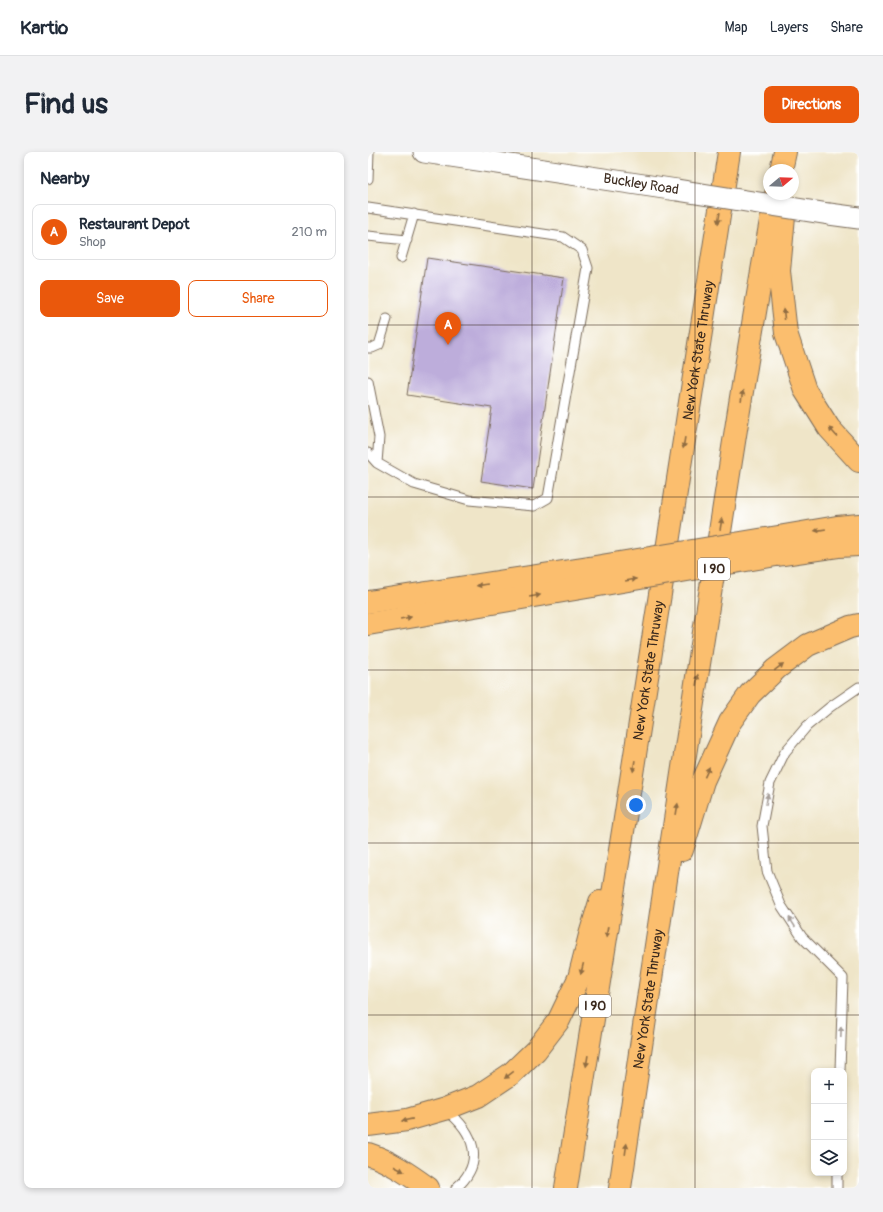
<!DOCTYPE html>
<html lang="en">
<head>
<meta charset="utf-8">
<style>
	:root { --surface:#fff; --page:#f2f2f3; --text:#1f2937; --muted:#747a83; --line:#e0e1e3; --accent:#ea580c }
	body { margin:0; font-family:Pangolin,sans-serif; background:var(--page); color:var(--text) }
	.controls { position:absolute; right:12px; bottom:12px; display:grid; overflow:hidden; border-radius:8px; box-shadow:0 2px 6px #0003 }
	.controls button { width:36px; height:36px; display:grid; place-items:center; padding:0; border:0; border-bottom:1px solid var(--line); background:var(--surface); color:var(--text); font:20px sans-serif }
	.compass { position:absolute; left:395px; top:12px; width:36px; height:36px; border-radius:50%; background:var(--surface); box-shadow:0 2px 6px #0003; rotate:71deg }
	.you { position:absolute; left:268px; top:653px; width:14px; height:14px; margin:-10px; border:3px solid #fff; border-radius:50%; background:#1a73e8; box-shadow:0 0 0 6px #1a73e833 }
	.badge { display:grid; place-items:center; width:26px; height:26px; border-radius:50%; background:var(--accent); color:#fff; font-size:13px; font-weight:700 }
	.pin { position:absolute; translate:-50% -33px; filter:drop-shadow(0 1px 2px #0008) }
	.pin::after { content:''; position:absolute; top:21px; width:14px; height:12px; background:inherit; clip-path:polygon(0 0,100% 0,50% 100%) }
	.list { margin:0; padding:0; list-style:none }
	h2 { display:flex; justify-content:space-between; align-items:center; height:52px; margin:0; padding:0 16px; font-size:17px }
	h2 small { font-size:13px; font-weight:400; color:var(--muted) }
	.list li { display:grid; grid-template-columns:26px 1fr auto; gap:12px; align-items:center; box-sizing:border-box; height:56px; margin:0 8px 8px; padding:0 8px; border:1px solid var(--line); border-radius:8px }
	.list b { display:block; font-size:15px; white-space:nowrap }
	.list p { margin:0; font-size:13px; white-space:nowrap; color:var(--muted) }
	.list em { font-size:13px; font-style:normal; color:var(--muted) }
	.actions { display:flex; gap:8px; padding:12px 16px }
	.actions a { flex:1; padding:9px 0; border:1px solid var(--accent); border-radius:8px; text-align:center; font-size:14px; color:var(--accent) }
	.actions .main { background:var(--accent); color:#fff }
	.icon { flex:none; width:22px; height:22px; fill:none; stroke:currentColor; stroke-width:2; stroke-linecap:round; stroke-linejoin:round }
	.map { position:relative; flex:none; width:491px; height:1036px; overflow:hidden; border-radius:8px }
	header { display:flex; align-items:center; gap:24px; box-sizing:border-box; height:56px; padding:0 20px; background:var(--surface); border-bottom:1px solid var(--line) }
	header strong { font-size:19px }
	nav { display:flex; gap:22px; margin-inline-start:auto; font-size:14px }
	.intro { display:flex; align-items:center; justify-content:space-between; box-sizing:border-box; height:96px; padding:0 24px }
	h1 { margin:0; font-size:28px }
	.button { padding:10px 18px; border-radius:8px; background:var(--accent); color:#fff; font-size:14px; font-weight:700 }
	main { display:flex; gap:24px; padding:0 24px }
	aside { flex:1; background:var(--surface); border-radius:8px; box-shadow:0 2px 6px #0003 }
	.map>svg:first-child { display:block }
	.building { fill:#bdaddb }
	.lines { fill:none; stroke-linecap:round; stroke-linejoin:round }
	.service-casing { stroke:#7a6b5a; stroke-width:11 }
	.tertiary-casing { stroke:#7a6b5a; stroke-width:23 }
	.motorway-casing { stroke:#7a6b5a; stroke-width:24 }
	.service { stroke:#fff; stroke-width:9 }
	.tertiary { stroke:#fff; stroke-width:21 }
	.motorway { stroke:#fbbe6e; stroke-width:22 }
	.tertiary-bridge-casing { stroke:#7a6b5a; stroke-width:23; stroke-linecap:butt }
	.motorway-bridge-casing { stroke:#7a6b5a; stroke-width:24; stroke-linecap:butt }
	.tertiary-bridge { stroke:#fff; stroke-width:21 }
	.motorway-bridge { stroke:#fbbe6e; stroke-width:22 }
	.oneway { fill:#916d42 }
	.oneway2 { fill:#a79f9a }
	.grid { fill:none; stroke:#3b2a1e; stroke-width:1; stroke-opacity:0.55 }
	.labels { text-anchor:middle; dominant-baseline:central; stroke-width:3.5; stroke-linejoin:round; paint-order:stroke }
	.shield { fill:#fff; stroke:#766a62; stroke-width:1 }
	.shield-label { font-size:13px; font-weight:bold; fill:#3b2a1e }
	.street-label { font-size:14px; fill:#3b2a1e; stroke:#fff }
</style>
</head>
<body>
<header>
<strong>Kartio</strong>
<nav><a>Map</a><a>Layers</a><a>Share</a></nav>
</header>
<div class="intro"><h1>Find us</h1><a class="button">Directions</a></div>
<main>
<aside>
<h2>Nearby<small></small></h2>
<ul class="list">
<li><span class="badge">A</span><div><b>Restaurant Depot</b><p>Shop</p></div><em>210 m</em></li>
</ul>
<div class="actions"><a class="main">Save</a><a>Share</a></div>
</aside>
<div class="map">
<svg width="491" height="1036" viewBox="0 0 491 1036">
	<rect width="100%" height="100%" fill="#fff"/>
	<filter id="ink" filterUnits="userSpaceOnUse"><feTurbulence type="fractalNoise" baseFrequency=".025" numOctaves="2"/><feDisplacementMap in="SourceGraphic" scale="8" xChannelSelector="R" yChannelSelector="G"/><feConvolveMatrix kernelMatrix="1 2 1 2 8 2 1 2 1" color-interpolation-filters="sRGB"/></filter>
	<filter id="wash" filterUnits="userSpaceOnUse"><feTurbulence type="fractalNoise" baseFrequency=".012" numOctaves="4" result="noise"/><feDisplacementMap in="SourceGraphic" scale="16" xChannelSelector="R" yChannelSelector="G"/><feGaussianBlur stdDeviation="0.9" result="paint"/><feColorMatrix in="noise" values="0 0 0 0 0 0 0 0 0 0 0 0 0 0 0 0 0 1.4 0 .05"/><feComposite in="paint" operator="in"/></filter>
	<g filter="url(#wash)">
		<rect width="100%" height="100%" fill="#efe5c8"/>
		<g id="blocks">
			<path class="building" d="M59,106l137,20 -31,211 -52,-8 11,-73 -85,-13z"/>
		</g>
	</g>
	<g filter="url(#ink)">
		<use href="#blocks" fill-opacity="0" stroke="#7a6b5a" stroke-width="1"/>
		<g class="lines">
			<defs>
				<path id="service" d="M0,27l1,-27
					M0,56l195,29 19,13 6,18 -40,230 -14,8 -65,-6 -55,-16 -37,-21 -9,-10
					M0,84l39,4
					M33,106l13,-44
					M0,196h4l7,-3 8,-26
					M0,229l11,56 -2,26
					M472,919l3,-93 -41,-41 -21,-32 -14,-34 -5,-45 8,-43 15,-31 22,-26 23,-19 29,-20
					M78,958c28,22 40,52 10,78
					M469,1036v-15"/>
				<path id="tertiary" d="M56,0l253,38
					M461,62l30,4"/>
				<g id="motorway">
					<path d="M413,18l4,-18"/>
					<path d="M416,64l-5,55 7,62 19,57 24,38 30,33"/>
					<path d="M404,386l65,-11 22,-2"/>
					<path d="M408,403l62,-9 21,-1"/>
					<path d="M0,450l221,-34"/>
					<path d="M0,472l225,-38"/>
					<path d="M314,698l21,-69 27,-59 20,-28 26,-25 32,-24 42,-18 9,-2"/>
					<path d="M0,973l39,-5 38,-11 33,-13 33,-22 25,-24 23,-30 20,-42 11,-43 10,-33"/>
					<path d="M0,1002c22,7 42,21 60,34"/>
					<path id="s1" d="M198,1036l58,-363 105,-673"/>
					<path id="s2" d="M252,1036c32,-217 64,-434 99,-650 18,-115 35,-230 57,-344"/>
				</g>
			</defs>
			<use href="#service" class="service-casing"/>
			<use href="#tertiary" class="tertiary-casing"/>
			<use href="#motorway" class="motorway-casing"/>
			<use href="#service" class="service"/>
			<use href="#tertiary" class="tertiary"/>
			<use href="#motorway" class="motorway"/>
			<defs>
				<path id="tertiary-bridge" d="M309,38l152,24"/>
				<path id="motorway-bridge" d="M221,416l183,-30
					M225,434l183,-31"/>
			</defs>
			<use href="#tertiary-bridge" class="tertiary-bridge-casing"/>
			<use href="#motorway-bridge" class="motorway-bridge-casing"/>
			<use href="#tertiary-bridge" class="tertiary-bridge"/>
			<use href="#motorway-bridge" class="motorway-bridge"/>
		</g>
		<defs><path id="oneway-solid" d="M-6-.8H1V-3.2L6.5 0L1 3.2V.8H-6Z"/></defs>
		<g class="oneway">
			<use href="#oneway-solid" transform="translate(351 66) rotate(99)"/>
			<use href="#oneway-solid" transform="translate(416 162) rotate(-96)"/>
			<use href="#oneway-solid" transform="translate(374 244) rotate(-81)"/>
			<use href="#oneway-solid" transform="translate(465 280) rotate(-132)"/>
			<use href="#oneway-solid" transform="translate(316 291) rotate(99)"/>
			<use href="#oneway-solid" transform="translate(353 372) rotate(-81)"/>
			<use href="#oneway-solid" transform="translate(452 378) rotate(171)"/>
			<use href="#oneway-solid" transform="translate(263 428) rotate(-10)"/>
			<use href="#oneway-solid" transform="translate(114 433) rotate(171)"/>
			<use href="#oneway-solid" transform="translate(167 444) rotate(-10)"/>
			<use href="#oneway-solid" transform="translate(38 466) rotate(-10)"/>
			<use href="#oneway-solid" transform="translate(411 515) rotate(-38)"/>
			<use href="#oneway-solid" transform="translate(329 528) rotate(-81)"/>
			<use href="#oneway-solid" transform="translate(266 614) rotate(99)"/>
			<use href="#oneway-solid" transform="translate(339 620) rotate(-65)"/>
			<use href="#oneway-solid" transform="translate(309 657) rotate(-81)"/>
			<use href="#oneway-solid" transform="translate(239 780) rotate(99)"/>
			<use href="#oneway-solid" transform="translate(214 817) rotate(104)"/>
			<use href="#oneway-solid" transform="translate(219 909) rotate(99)"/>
			<use href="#oneway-solid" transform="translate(141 923) rotate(143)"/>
			<use href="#oneway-solid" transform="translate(39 968) rotate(169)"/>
			<use href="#oneway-solid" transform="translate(258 997) rotate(-82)"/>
			<use href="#oneway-solid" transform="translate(31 1017) rotate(27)"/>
		</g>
		<g class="oneway2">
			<use href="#oneway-solid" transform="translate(399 647) rotate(-80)"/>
			<use href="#oneway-solid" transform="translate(424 770) rotate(-123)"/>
			<use href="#oneway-solid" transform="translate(473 880) rotate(-88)"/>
		</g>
	</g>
	<path class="grid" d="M164,0v1036M327,0v1036M0,173h491M0,345h491M0,518h491M0,691h491M0,863h491"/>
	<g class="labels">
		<g class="shield">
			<rect x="330" y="406" width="32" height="22" rx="3"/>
			<rect x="211" y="843" width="32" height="22" rx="3"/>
		</g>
		<g class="shield-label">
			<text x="346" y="417">I 90</text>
			<text x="227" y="854">I 90</text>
		</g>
		<g class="street-label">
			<text transform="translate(273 32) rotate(9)">Buckley Road</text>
			<text stroke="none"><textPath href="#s1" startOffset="848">New York State Thruway</textPath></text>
			<text stroke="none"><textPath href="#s1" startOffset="524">New York State Thruway</textPath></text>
			<text stroke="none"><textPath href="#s2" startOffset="191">New York State Thruway</textPath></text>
		</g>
	</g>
</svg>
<div class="controls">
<button>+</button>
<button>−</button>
<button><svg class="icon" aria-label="layers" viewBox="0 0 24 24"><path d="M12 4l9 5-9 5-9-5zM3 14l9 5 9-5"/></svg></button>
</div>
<svg class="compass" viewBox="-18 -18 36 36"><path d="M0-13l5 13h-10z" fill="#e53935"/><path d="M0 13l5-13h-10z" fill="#747a83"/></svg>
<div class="you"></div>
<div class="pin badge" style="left:80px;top:193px">A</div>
</div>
</main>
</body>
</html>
